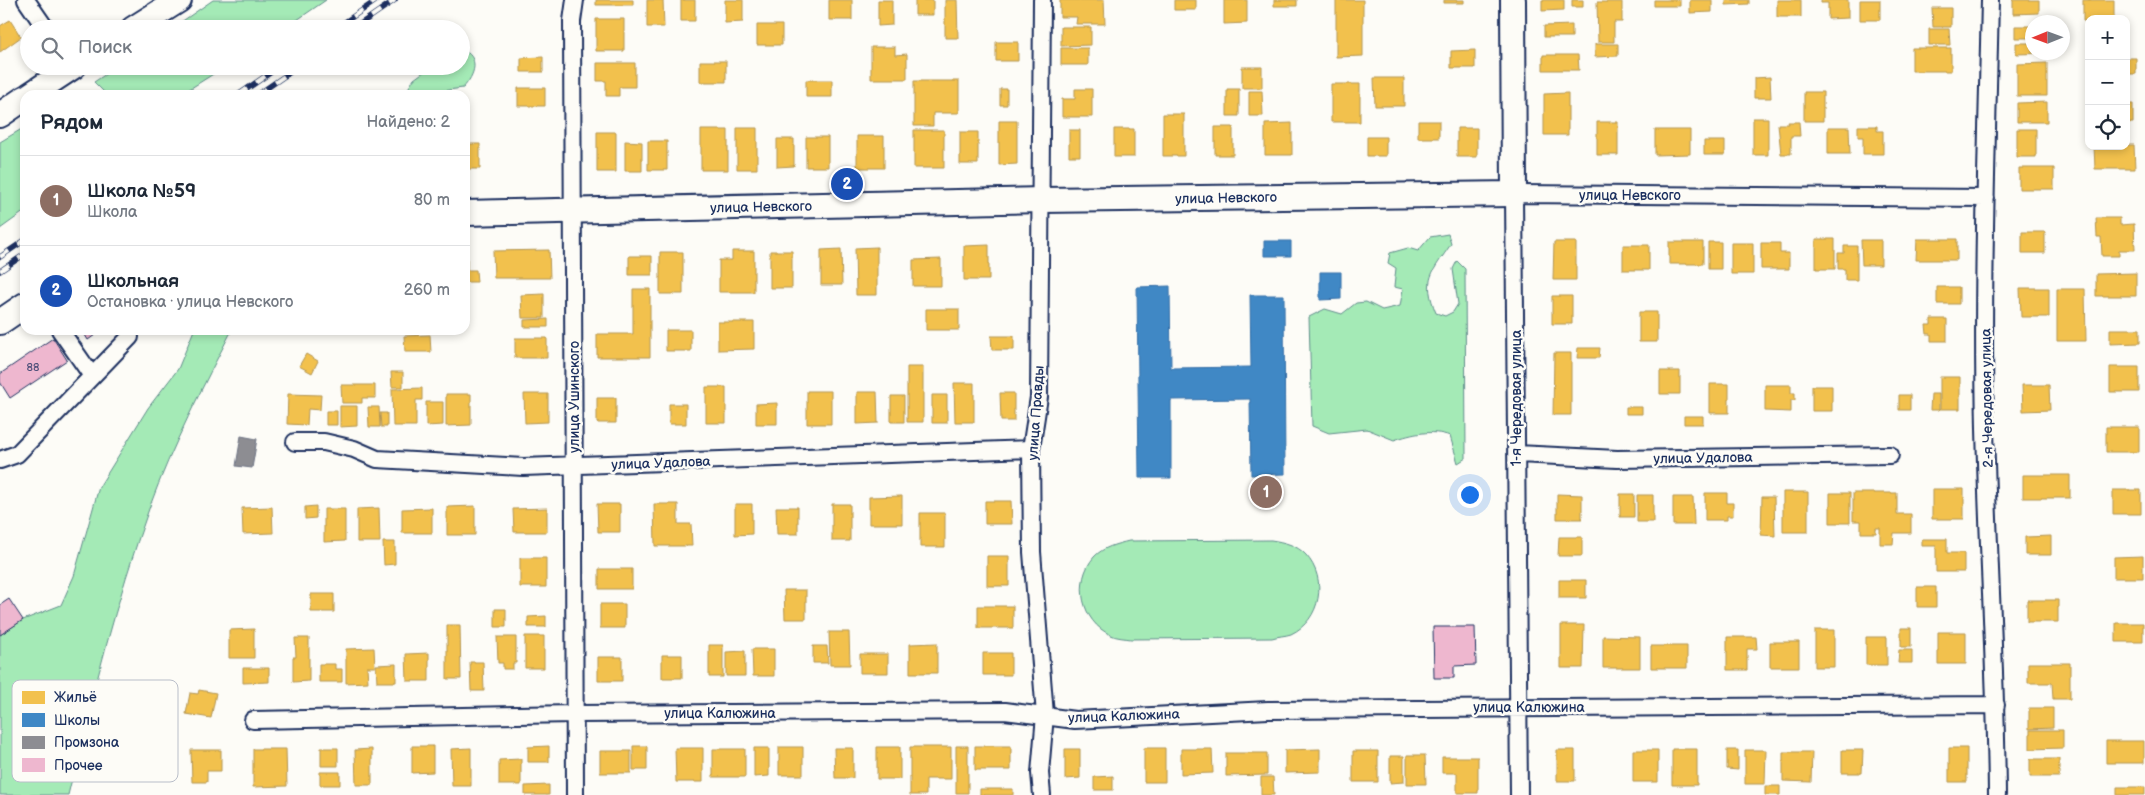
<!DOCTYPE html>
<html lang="ru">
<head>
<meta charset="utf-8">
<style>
	:root { --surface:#fff; --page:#f6f6f7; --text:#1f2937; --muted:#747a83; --line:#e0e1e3; --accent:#1a73e8 }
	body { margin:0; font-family:"Balsamiq Sans",sans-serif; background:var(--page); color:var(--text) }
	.controls { position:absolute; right:15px; top:15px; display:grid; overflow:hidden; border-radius:10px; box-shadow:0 2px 8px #0003 }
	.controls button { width:45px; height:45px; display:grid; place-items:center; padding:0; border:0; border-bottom:1px solid var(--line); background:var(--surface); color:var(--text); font:25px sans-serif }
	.compass { position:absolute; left:2025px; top:15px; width:45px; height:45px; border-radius:50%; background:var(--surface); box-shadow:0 2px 8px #0003; rotate:269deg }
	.you { position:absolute; left:1469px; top:494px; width:18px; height:18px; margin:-12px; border:4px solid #fff; border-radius:50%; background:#1a73e8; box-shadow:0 0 0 8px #1a73e833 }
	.badge { display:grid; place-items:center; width:32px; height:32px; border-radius:50%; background:var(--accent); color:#fff; font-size:16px; font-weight:700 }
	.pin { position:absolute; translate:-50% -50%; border:2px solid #fff; box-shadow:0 1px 5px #0006 }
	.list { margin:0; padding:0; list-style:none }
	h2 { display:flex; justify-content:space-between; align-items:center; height:65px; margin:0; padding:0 20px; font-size:21px }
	h2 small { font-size:16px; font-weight:400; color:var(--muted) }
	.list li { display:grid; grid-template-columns:32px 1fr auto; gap:15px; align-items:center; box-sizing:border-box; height:90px; padding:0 20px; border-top:1px solid var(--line) }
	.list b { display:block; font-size:19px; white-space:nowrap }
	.list p { margin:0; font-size:16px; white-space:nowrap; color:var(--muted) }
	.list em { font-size:16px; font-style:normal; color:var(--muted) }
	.icon { flex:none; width:28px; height:28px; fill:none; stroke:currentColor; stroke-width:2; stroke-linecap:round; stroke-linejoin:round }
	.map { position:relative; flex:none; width:2145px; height:795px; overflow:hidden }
	.search { position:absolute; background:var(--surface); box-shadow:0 2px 8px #0003; left:20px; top:20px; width:450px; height:55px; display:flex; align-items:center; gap:12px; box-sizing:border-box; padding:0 18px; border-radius:28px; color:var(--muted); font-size:19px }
	.panel { position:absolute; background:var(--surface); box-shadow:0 2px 8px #0003; left:20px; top:90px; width:450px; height:245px; border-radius:15px }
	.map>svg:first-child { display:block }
	.green { fill:#a4eab6; stroke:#608c8a }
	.homes { fill:#f2c14e; stroke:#b29553 }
	.schools { fill:#3f88c5; stroke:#346da6 }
	.industry { fill:#8d8d92; stroke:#6b7182 }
	.building { fill:#eeb7cf; stroke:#1b2f5e }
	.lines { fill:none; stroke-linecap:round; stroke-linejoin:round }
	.street-casing { stroke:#1b2f5e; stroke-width:20 }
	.secondary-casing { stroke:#1b2f5e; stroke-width:28 }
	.street { stroke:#fdfcf7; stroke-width:16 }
	.secondary { stroke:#fdfcf7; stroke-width:24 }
	.rail-casing { stroke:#1b2f5e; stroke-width:5.5 }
	.rail { stroke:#fdfcf7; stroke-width:4; stroke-dasharray:11; stroke-linecap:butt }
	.labels { text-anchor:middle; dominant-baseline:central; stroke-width:5; stroke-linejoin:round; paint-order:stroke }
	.number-label { font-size:11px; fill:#50517a }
	.street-label { font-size:14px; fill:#1b2f5e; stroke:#fdfcf7 }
	.key { fill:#fdfcf7; stroke:#b9bec9; stroke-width:1 }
	.key-label { font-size:14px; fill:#1b2f5e }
</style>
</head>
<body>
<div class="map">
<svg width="2145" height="795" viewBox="0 0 2145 795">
	<rect width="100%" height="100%" fill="#fdfcf7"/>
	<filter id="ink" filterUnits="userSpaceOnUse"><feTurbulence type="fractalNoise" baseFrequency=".02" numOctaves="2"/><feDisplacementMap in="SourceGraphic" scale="10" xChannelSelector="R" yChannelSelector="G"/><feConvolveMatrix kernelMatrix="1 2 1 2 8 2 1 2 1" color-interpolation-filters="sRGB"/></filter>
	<g filter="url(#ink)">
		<path class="green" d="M213,0h113l-42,29h-113z
			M461,49c20,8 14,26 2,39l-15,2 -9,5h-35l10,-16 18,-13h29z
			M118,66h108l-46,29h-73l-13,-13z
			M25,127v84l-25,18v-87z
			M1448,234l3,10c-19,29 -29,34 -15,69l9,3 8,-4 5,-8 -5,-35 4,-8 8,8 1,189 -8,5 -8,-27c-18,-7 -38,-2 -56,4l-27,-11 -38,4 -17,-7 -3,-109 16,-8 17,5 14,-11 10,-1 16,8 18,-4 3,-17 -9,-2 2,-19 -8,-5 2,-10 18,-5 10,3 12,-14z
			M194,330h38c-29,56 -60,116 -82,176 -34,94 -58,192 -82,289h-68v-160l23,-15 38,-15 13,-29 25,-89 49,-79 30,-39z
			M1271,540c13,2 26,5 35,15 22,24 15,65 -15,79 -6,2 -13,2 -19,4l-141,1c-6,-1 -14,-1 -20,-4 -30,-13 -38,-54 -17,-78 9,-10 23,-13 35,-16z"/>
		<path class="homes" d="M596,0h37v5h-37z
			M647,0h16l1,27h-17z
			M681,0h14v21h-14z
			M725,0h18v22l-18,1z
			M829,0h23v20h-23z
			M878,0h14v25l-14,1z
			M915,0h18v15h-18z
			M945,0h12l1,38h-13z
			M1060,0h44l1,24h-29l1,-7h-17z
			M1174,0h22v10h-22z
			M1224,0h23v23l-23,1z
			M1274,0h23v6h-23z
			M1336,0h27v56l-27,1z
			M1444,0h20v3h-20z
			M1542,0h22v10l-22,1z
			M1572,0h11v7h-11z
			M1654,0h26v6h-26z
			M1690,0h22v12l-22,1z
			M1726,0h23v4l-23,1z
			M1777,0h24v17h-24z
			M1821,0h27v18l-20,1v-16h-7z
			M1860,0h20v20h-20z
			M2013,0h26v13l-26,1z
			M2083,0h31v19h-25v2h-6z
			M1597,2h25v20h-8v20h-16z
			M1932,8h19v19h-18z
			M596,19h28v32h-28z
			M10,20l11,17 -21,15v-26z
			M757,25h25v20h-25z
			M1572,25v12h-28v-11z
			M2015,26h17v12h-17z
			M1061,27h30v18l-30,1z
			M1929,29h20l1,16h-21z
			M996,42h22v19h-22z
			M2016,43h16v9l26,1 -42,1z
			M1595,44h23v12l-23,1z
			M871,47h24v8l12,-1v25h-36z
			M1061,48h27v17h-27z
			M1912,48h39v23h-39z
			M1475,50v18h-24v-17z
			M1543,55h35l1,15h-36z
			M543,57v15h-22v-14z
			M2126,58h10v16h-10z
			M700,61h26v21h-26z
			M597,63h38v24h-16v9h-13v-15h-9z
			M2047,63v33h-30v-32z
			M1242,67h20v21h-20z
			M1770,77l1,21h-17v-20z
			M1374,78h30v28h-29z
			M806,80h26v17h-26z
			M914,81h45v32h-26v13h-19z
			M1331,84h29v38h-29z
			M518,88h27v18h-27z
			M1000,89h7v16h-7z
			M1075,89h17v28h-30v-18h13z
			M1227,89h12v27h-12z
			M1249,91h13l1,25h-14z
			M1804,92h19v29h-19z
			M1568,93v42h-24v-41z
			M2047,102v20h-30v-19z
			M2126,104h7v19h-7z
			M1163,114h21v42h-21z
			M1753,118h15v37h-15z
			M999,121h18v43l-18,1z
			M1418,121h21v17h-21z
			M1597,122h21v33h-21z
			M1788,122h11l1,14h-9v18h-10l-3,-30h11z
			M1292,123v32h-27v-31z
			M1858,126h19v5h6v23h-20v-17h-5z
			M1215,127h18v28h-18z
			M1828,127h21l1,27h-22z
			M737,128h20v41h-20z
			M1457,128h20v29h-20z
			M1114,129h20v28h-20z
			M2017,129h19v28h-19z
			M701,130h27v40h-27z
			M914,130h30v38h-30z
			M1069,130h11v26h-11z
			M1655,130h35v24l-35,1z
			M597,132h19v40h-19z
			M960,132h18v32h-18z
			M857,136h27v32h-27z
			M806,137h22v30h-22z
			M1367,137h19v19h-19z
			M777,139h17v27l-17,1z
			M625,141l17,1v29h-17z
			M648,141h19v29h-19z
			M1704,141h21v14h-21z
			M465,144h15v25h-15z
			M2126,145h8l1,24h-40l-1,-23z
			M2019,168h35v21h-35z
			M2096,218h24v7l14,-1 1,26h-16v6h-17l-1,-19h-4z
			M2022,232h23v21h-23z
			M1816,239h19v30h-19z
			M1917,239h40v21h-41z
			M1861,240h20v25h-19z
			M1554,242h22v38h-23z
			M1669,242h34v22h-34z
			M1708,242h13v27h-13z
			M1731,243h22v31h-22z
			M1761,243h19v10h9v16h-28z
			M989,245v35h-25v-34z
			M1623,245h26v25h-26z
			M1844,246h13v34h-12v-11h-7v-16h6z
			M877,247v48h-21l-1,-47z
			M841,249l1,36h-21v-35z
			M549,250l1,28h-56l-1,-27z
			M732,251h22v41h-35v-32h13z
			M770,251h22v37h-22z
			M660,252h23v42h-23z
			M465,253h2v17h9l1,12h-12z
			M629,256h23v19h-23z
			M941,259v27h-28v-26z
			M2136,273v23h-40v-22z
			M1937,287h22v17h-22z
			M2020,288h29v29h-28z
			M633,289h17v68h-53v-23h36z
			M2057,289h28l1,52h-29z
			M544,294v24h-22l-1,-23z
			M1552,296h20v28h-20z
			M926,309h33v21h-33z
			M1639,312h18v30h-18z
			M548,319v8h-24v-7z
			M1931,319h16v22h-16v-7h-4l-1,-9h5z
			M718,322h36v27l-36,1z
			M2110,329h30v14l-30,1z
			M666,330h25v21h-25z
			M430,335l1,17h-26l-1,-16z
			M991,336h23v14h-22z
			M515,338h32v20h-32z
			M1578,348h22l-1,10h-22z
			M1554,353h17v62h-18z
			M306,354l12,7 -6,12 -13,-7z
			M907,367h16v55h-16z
			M2110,367h29v25h-29z
			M1660,371h20v23h-20z
			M391,372h12v15h-11z
			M1940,377h20v32h-20z
			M954,383h20v39h-19z
			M1710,384h19v29h-19z
			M341,385h34v13h-13v5h-20z
			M1765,385h26v8h4v7h-4v12l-26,-1z
			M2022,385h27l1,25 -27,1z
			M1812,386h20v25h-20z
			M706,387h20v36h-20z
			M422,388v12h-6v26h-23l-1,-37z
			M807,391h24v33h-24z
			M857,392h20l1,31 -21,1z
			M1000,393h14v28h-13z
			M288,394l33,1 -1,15 -12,-1 -1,16 -20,-1z
			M446,394h25v31l-25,1z
			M524,394h24v28l-23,1z
			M1931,394h8v16h-9z
			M932,395h15v28h-15z
			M1899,395h11v15h-11z
			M891,396h13v26h-13z
			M597,398h19v25h-19z
			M426,402h17v23l-17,1z
			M777,403v21h-21v-20z
			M669,404h17v20h-17z
			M340,406h17v20l-17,1z
			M368,407h11l1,20h-11z
			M1626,407h16v7h-16z
			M326,411h11v14h-11z
			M380,413h7v14h-6z
			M1684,416h19v8h-19z
			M2106,427h33v25h-33z
			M2023,475h47v23h-47z
			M1932,489h32v30h-32z
			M2113,490h28v24h-28z
			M1783,492h25v40h-25z
			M1705,493h22v10h6v13h-6v4h-22z
			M1830,493h20v30h-20z
			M1853,493h44v21h14v19h-17l-1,11h-13v-16h-4v5h-15v-12h-8z
			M1557,494l25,1v24h-25z
			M1620,494h14v23h-14z
			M1637,495h16v27h-16z
			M902,496v28h-33v-27z
			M1673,497h20l1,28h-21z
			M1762,497h12l1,39 -14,-1z
			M985,501h26l1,23h-27z
			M597,504h23v28h-22z
			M654,504h24v20h13l1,22h-37z
			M735,504h17v30l-17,1z
			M832,504h18v37h-18z
			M316,506v12l-11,1v-12z
			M475,506v29h-28v-28z
			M272,507l1,26 -30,1 -1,-26z
			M776,507h22v27h-21z
			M379,508l1,34h-23v-33z
			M432,508v25h-30v-24z
			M547,508v24h-33l-1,-23z
			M324,509h21v32l-21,1z
			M920,513h25v34h-25z
			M2051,536v19h-26v-18z
			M1559,537h23v19h-24z
			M1922,539h25v14h17v19h-28v-26h-14z
			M383,542h12v22l-11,1z
			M987,556h22v30h-22z
			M2143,556v22h-29v-21z
			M520,558h26v29h-26z
			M599,569h33v20h-33z
			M1559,580h27v18h-27z
			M1917,587h19v20h-19z
			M784,590h22v29h-21z
			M311,594h23v18h-23z
			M2027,600h31v22h-31z
			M600,604h25v24h-25z
			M978,606h35v22h-35z
			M495,609h11v18h-11z
			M546,616v11h-18v-10z
			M2116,623h27v19h-27z
			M447,625h13l1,54h-14z
			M1561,625h23l-1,43h-22z
			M1901,628h10v19h-10z
			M254,629v29h-25v-28z
			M1815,630h19v37h-19z
			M829,632h20l1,33h-20z
			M1938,632h28v32h-28z
			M525,636h19v32h-19z
			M1603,636l37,1v31h-37z
			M497,637h19v26h-3v6h-10v-6h-5z
			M1727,637h29l1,12h-10v21h-20z
			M1866,637h21v28h-21z
			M295,638h14v43l-16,1v-25h3z
			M1770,642h29v25h-29z
			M937,643v30h-27v-29z
			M709,645h14v32h-14z
			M813,646h14l1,17h-15z
			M1651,646h36v22h-36z
			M374,648l1,19h-8l1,15 -22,1v-34z
			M752,649h22v27h-21z
			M1899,650h13v13h-14z
			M745,651v25h-19v-24z
			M429,653v28h-22l-1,-27z
			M983,653h28v22h-28z
			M860,654h28v19h-28z
			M662,655h20v23h-20z
			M598,657h24v24h-24z
			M470,662h13l1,29h-13z
			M2028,663h42v36h-17l-1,-16h-24z
			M319,664h16v5h7v13h-23z
			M396,664v18h-19l-1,-17z
			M243,668h26v14l-26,1z
			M199,690l17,3 -5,25 -25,-4 4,-21 8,1z
			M2029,708h24v20l-24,1z
			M2030,730h33v18l-33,1z
			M2106,741h38v22h-38z
			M412,746h21v26l-21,1z
			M549,746v16h-21v-15z
			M633,746h14v24h-14z
			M956,746h12v47h-12z
			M975,746h36v24h-36z
			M779,747h24v28h-24z
			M877,747h23v32h-23z
			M910,747h41v32h-25v16h-16z
			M321,748h17v18h-17z
			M471,748v38h-19l-1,-37z
			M675,748h28v34h-27z
			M754,748h15v28l-15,1z
			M834,748h19v30h-18z
			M1144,748h21v34h-21z
			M1949,748h18v34h-18z
			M253,749h33l1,37 -34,1z
			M372,749v36h-16l-1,-35z
			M713,749h32v28h-32z
			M1065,749h15v29l-15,1z
			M1181,749h31l1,24 -32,1z
			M1320,749v23l-35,1v-23z
			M1672,749h25v36h-25z
			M191,750h30v21h-14v11h-15z
			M1557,750h18v31h-18z
			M1633,750h25v32h-25z
			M1727,750h11v20l-11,-1z
			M1745,750h21l-1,34h-20z
			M1842,750h21l-1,23h-20z
			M600,751h31v22h-31z
			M1353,751h25v31h-25z
			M1783,752h29l-1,30 -28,-1z
			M1226,753h41v22l-41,1z
			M1407,755h18l1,29h-19z
			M1390,756h14v26l-14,1z
			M1442,757h36v36h-21v-20h-15z
			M521,759v26h-22v-25z
			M2030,759h29v18h-29z
			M320,772h20v13h-20z
			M1113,776v14h-19v-13z
			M1261,777h12l1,18h-13z
			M549,785v10h-24v-9z
			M1765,786h15v9h-15z
			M2117,787h28v8h-28z
			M980,789h33v6h-33z"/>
		<path class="schools" d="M1264,241h27v15h-27z
			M1320,272h21v27l-21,1z
			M1170,286l1,82 80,-1 -1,-72h34l1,179 -34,1 -1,-76 -79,1v78h-32l-2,-191z"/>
		<path class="industry" d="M241,436l16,3 -5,29 -16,-2z"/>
		<path class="building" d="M82,330h20l-14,10z
			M53,338l14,22 -57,38 -10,-16v-8z
			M9,599l14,21 -23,15v-30z
			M1433,627h42l1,38 -22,1v12h-20z"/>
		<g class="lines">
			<defs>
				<path id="street" d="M26,0l20,29
					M575,0l-3,21 3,774
					M1042,0l-3,397 -8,52 1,103 13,163 -5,58 2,22
					M1990,0c-3,142 -8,285 -5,428 3,122 11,244 12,367
					M60,330l32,46
					M295,442h29l30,7 23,10 146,8 508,-18
					M1517,454l100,5 273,-4
					M0,460l17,-6 113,-117
					M253,720l322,-6 430,-3 70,9 193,-10 728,-5
					M1519,795l-5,-601 472,4"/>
				<path id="secondary" d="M133,29l46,-29
					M30,95l44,-29
					M0,115l25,-17
					M465,213l577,-13 472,-6 -1,-194
					M0,322l25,-17"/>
			</defs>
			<use href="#street" class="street-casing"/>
			<use href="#secondary" class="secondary-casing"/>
			<use href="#street" class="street"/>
			<use href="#secondary" class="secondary"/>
			<defs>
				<path id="rail" d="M335,29l42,-29
					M353,29l42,-29
					M238,95l42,-29
					M257,95l42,-29
					M0,257l25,-17
					M0,271l25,-17"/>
			</defs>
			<use href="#rail" class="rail-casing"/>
			<use href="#rail" class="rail"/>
		</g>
	</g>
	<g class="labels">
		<g class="number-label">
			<text x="33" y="367">88</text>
		</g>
		<g class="street-label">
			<text x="1630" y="195">улица Невского</text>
			<text transform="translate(1226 198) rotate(-1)">улица Невского</text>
			<text transform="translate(761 207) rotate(-1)">улица Невского</text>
			<text transform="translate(574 397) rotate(-90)">улица Ушинского</text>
			<text transform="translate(1516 398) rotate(-90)">1-я Чередовая улица</text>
			<text transform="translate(1987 398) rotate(-91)">2-я Чередовая улица</text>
			<text transform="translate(1036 413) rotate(-86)">улица Правды</text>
			<text transform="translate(1703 458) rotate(-1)">улица Удалова</text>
			<text transform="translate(661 463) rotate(-2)">улица Удалова</text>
			<text x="1529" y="707">улица Калюжина</text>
			<text x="720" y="713">улица Калюжина</text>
			<text transform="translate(1124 716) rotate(-2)">улица Калюжина</text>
		</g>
	</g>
	<rect x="12" y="680" width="166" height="102" rx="8" class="key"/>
	<rect x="22" y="691" width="23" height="13" fill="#f2c14e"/>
	<rect x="22" y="713" width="23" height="14" fill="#3f88c5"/>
	<rect x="22" y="736" width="23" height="13" fill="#8d8d92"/>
	<rect x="22" y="758" width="23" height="14" fill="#eeb7cf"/>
	<g class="key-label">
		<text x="54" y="702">Жильё</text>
		<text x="54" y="725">Школы</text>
		<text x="54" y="747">Промзона</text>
		<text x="54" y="770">Прочее</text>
	</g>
</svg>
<div class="controls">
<button>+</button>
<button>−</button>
<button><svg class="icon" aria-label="locate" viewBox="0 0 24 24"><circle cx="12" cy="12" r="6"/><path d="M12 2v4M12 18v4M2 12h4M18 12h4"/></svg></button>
</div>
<svg class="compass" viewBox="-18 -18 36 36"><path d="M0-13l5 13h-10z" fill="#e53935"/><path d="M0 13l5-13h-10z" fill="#747a83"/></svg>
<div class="you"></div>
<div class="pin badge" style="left:1266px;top:492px;background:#8d6e63">1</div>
<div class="pin badge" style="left:847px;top:184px;background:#1a4fb4">2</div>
<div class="search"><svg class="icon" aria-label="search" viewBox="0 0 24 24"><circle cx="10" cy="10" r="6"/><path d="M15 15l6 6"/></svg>Поиск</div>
<section class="panel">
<h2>Рядом<small>Найдено: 2</small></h2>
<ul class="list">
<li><span class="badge" style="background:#8d6e63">1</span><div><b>Школа №59</b><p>Школа</p></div><em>80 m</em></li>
<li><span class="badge" style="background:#1a4fb4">2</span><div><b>Школьная</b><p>Остановка · улица Невского</p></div><em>260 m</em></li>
</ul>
</section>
</div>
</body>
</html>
